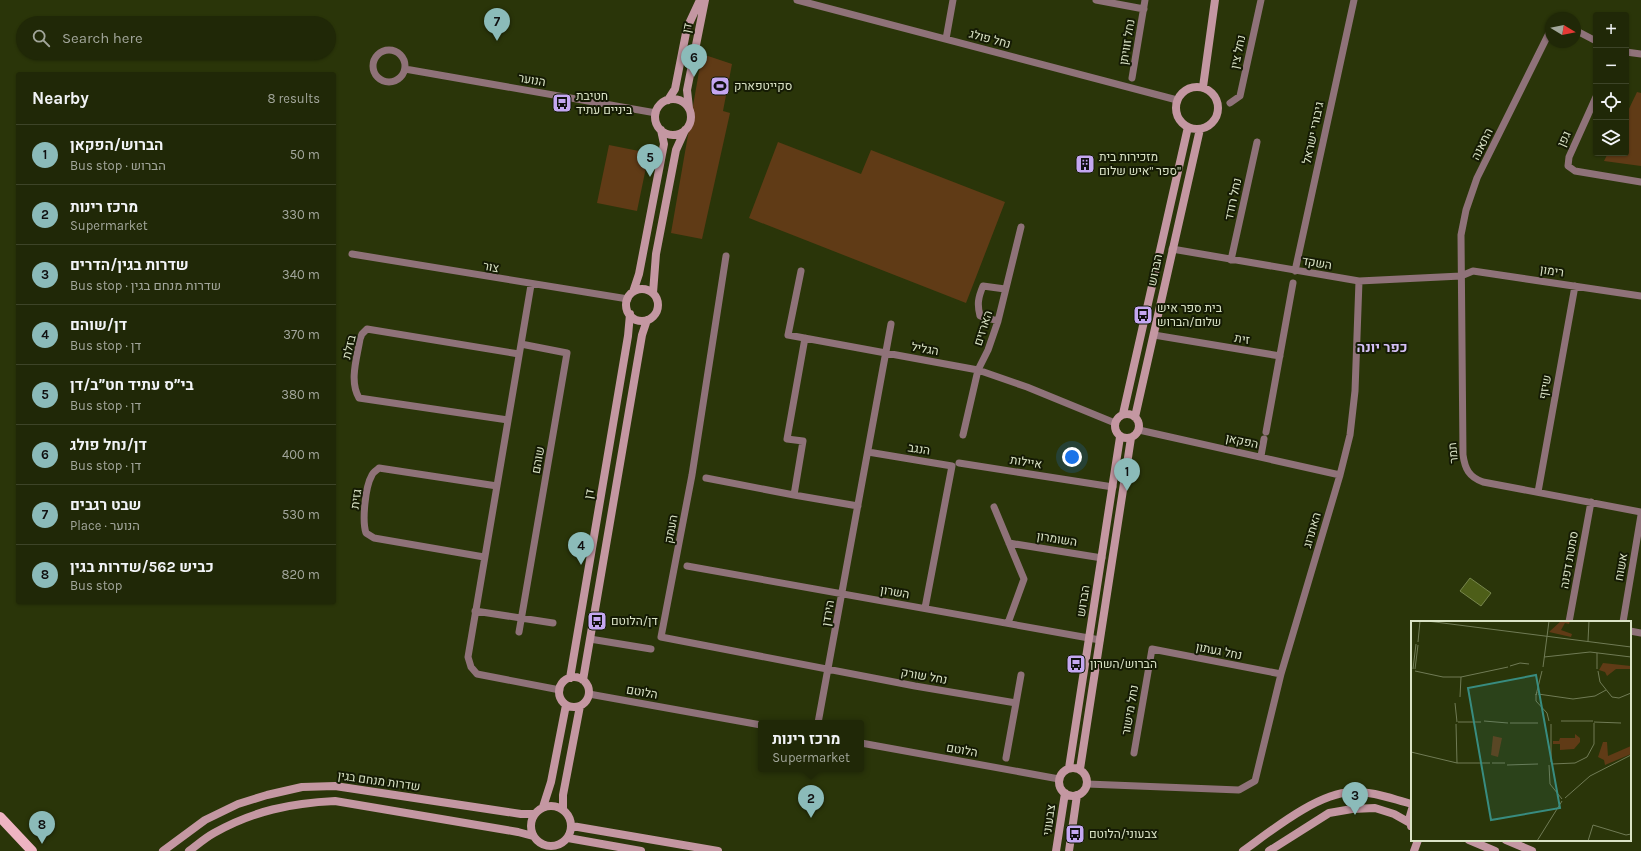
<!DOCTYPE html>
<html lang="en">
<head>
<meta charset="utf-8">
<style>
	:root { --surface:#202807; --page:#283011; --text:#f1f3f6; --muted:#a2a69b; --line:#3d4428; --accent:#8bbbb9 }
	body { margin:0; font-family:Karla,Heebo,sans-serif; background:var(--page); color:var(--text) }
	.controls { position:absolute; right:12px; top:12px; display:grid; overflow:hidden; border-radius:4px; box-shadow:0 1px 3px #0004 }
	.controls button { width:36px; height:36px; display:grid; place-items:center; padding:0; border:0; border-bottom:1px solid var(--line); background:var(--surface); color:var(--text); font:20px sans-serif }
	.compass { position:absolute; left:1545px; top:12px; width:36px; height:36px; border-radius:50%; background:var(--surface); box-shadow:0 1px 3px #0004; rotate:100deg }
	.you { position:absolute; left:1072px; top:457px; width:14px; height:14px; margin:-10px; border:3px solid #fff; border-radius:50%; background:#1a73e8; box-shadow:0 0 0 6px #1a73e833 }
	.badge { display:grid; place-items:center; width:26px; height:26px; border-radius:50%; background:var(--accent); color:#111; font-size:13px; font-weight:700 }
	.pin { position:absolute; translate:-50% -33px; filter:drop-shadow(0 1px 2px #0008) }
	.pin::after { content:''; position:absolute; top:21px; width:14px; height:12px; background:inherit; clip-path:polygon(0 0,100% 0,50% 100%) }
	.popup { position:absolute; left:758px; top:720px; width:106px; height:52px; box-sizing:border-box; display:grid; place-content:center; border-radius:4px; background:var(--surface); filter:drop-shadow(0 1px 3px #0005); font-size:13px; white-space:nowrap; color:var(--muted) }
	.popup b { font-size:15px; color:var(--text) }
	.popup::after { content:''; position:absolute; left:50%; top:100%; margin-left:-8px; border:8px solid transparent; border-top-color:var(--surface) }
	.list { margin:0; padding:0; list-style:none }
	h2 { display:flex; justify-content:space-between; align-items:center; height:52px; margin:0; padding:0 16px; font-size:17px }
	h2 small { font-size:13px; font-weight:400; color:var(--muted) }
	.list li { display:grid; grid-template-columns:26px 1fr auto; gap:12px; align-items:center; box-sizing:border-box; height:60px; padding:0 16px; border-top:1px solid var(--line) }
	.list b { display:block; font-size:15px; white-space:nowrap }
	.list p { margin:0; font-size:13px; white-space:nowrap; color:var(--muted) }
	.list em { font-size:13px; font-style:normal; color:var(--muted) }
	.icon { flex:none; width:22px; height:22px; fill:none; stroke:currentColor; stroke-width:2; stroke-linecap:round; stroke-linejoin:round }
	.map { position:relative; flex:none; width:1641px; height:851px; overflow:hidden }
	.search { position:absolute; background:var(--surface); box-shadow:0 1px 3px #0004; left:16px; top:16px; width:320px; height:44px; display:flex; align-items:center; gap:10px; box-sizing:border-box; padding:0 14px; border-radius:22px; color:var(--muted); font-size:15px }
	.panel { position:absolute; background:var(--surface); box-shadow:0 1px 3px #0004; left:16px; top:72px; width:320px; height:532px; border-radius:4px }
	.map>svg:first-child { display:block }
	.green { fill:#603b16 }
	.water { fill:#4d5e18; stroke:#77864c }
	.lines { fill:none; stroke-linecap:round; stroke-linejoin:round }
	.street { stroke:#8f7279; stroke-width:7 }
	.secondary { stroke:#c497a2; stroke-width:8 }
	.primary { stroke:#eeb4c2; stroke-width:10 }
	.labels { text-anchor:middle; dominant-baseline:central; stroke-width:4; stroke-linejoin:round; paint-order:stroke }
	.street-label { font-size:12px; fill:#dae3c6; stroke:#151b04 }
	.poi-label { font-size:12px; fill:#dae3c6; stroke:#151b04; text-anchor:start }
	.quarter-label { font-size:14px; font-weight:bold; fill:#d5c0f7; stroke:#151b04 }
	.inset-road { fill:none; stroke:#707b55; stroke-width:1 }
	.view { fill:#388c80; fill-opacity:0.15; stroke:#388c80; stroke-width:2 }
	.inset-edge { fill:none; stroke:#dae3c6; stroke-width:2 }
</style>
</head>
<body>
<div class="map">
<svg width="1641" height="851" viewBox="0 0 1641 851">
	<rect width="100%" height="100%" fill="#2a3509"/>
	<path class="green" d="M702,54l30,10 -9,47 7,2 -28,126 -31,-6z
		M1637,92l4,1v73l-37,-5 4,-8h18v-38z
		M778,142l83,32 10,-24 134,52 -39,101 -217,-85z
		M609,145l40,8 -12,58 -40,-8z"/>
	<path class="water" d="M1470,578l21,15 -10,13 -21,-15z"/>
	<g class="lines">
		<path class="street" d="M797,0l380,100
			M1096,0l48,9
			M1551,29l-74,149 -11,32 -5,25 2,220c2,14 6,22 20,27l158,30
			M1575,30l21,11
			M946,39l7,-39
			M373 66a16 16 0 1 1 32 0a16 16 0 1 1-32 0Z
			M1626,52l15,2
			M405,69l251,44
			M1132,78l13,-78
			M1596,97l-27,60 -1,9 7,5 66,11
			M1230,103l10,-7 21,-96
			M1172,249l187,32 102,-5 12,-5 168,25
			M352,254l276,45
			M726,256l-34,219 -31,162 254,49 101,17 -10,55
			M1231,260l26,-118
			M801,271l-13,64 190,35 49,17 88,36
			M1295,271l59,-271
			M531,285l-63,372 3,10 6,7 83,16
			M998,321l-18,-5c-3,-12 -2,-18 3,-30l22,3
			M1154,335l126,21
			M805,338l-18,101 16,2 -9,54 64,11
			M508,420l-149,-22c-10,-17 -2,-40 1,-59l2,-5 5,-5 152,25
			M1139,430l201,45
			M1266,432l27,-149
			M963,435l15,-65 10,-20 10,-29 23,-94
			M868,452l84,14 -27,142
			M1261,456l3,-17
			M959,463l154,24
			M706,478l88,17
			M1538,492l37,-206
			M994,507l30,72 -16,44
			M1009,543l93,15
			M484,557l-110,-19 -8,-5c-4,-12 -1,-46 6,-58 1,-3 5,-5 7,-7l118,18
			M687,566l413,74
			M475,611l78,12
			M1569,622l22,-120
			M1623,622l18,-107
			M1630,631l11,2
			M519,632l48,-279 -46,-9
			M590,639l61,10
			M589,694l172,31
			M1016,703l5,-28
			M818,723l73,-399
			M861,743l198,36
			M1134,753l18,-104 129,25
			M1087,784l152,6 16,-9 26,-107 59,-199 10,-40 5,-44 4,-110"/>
		<path class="secondary" d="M1176 108a21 21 0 1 1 42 0a21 21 0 1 1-42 0Z
			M1203,87l12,-87
			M655 117a18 18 0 1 1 36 0a18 18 0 1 1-36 0Z
			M668,100l7,-11 12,-61 13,-28
			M689,108l-2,-18 18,-90
			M626 305a16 16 0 1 1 32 0a16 16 0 1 1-32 0Z
			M633,292l6,-18 25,-130 -3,-14
			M653,293l3,-39 20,-104 9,-20
			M1115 426a12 12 0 1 1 24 0a12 12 0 1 1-24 0Z
			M1123,414l65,-287
			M1135,417l65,-288
			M559 692a15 15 0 1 1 30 0a15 15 0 1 1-30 0Z
			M570,678l58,-342 2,-22
			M583,680l59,-345 5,-15
			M1059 782a14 14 0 1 1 28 0a14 14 0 1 1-28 0Z
			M1069,768l51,-331
			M1080,769l51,-331
			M531 826a20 20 0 1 1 40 0a20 20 0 1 1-40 0Z
			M543,807l8,-25 15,-77
			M563,810v-15l17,-89
			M572,826l146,25
			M1411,826l-1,-10 2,-7
			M568,838l73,13
			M1469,840l26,11
			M1506,840l26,11
			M163,851l42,-31 33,-16 29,-9 35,-8 33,-1 186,28h13
			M189,851c8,-6 16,-13 25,-18 39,-22 77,-30 121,-32l183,31 15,4
			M1056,851l9,-58
			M1069,851l8,-56
			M1243,851c28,-20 74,-58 109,-59 21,-1 40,7 60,12
			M1269,851l60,-38 23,-4 23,-1 19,6 16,9
			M1414,851l4,-11"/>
		<path class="primary" d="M0,817l32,34"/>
	</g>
	<defs>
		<symbol id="stadium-square" viewBox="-11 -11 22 22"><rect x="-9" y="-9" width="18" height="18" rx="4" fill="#c4a7f1" stroke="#151b04"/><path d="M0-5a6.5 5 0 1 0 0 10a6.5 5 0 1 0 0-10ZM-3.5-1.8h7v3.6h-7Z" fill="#111"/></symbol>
		<symbol id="bus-square" viewBox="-11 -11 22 22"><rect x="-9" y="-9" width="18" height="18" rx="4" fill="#c4a7f1" stroke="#151b04"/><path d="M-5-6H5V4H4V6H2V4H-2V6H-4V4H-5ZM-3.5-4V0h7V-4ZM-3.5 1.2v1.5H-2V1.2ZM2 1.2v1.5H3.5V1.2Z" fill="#111"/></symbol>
		<symbol id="building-square" viewBox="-11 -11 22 22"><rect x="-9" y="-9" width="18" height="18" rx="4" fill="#c4a7f1" stroke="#151b04"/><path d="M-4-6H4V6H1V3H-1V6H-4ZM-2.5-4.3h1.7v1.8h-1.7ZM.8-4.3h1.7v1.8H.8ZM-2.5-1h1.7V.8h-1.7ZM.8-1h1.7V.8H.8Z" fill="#111"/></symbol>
	</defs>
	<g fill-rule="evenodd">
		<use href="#stadium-square" x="709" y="75" width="22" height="22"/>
		<use href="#bus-square" x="551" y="92" width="22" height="22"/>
		<use href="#building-square" x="1074" y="153" width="22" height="22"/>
		<use href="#bus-square" x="1132" y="304" width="22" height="22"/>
		<use href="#bus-square" x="586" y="610" width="22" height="22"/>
		<use href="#bus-square" x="1065" y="653" width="22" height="22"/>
		<use href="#bus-square" x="1064" y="823" width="22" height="22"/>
	</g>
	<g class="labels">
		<g class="street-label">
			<text transform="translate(687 28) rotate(-78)">דן</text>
			<text transform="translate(990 39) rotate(15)">נחל פולג</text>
			<text transform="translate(1127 42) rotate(-81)">נחל זוויתן</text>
			<text transform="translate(1238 52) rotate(-78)">נחל צין</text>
			<text transform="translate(532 80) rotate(10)">הנוער</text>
			<text transform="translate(1313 133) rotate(-78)">גיבורי ישראל</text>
			<text transform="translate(1564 139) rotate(-65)">גפן</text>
			<text transform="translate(1482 144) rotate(-64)">התאנה</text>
			<text transform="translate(1233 199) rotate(-78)">נחל רודד</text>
			<text transform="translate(1317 263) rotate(9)">השקד</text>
			<text transform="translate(491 267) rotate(10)">צור</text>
			<text transform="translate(1155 270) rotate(-78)">הברוש</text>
			<text transform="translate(1552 271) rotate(8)">רימון</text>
			<text transform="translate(983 328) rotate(-72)">הארזים</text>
			<text transform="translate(1242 339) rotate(10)">זית</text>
			<text transform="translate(349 347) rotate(-76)">בזלת</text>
			<text transform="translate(925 349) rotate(10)">הגליל</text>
			<text transform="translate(1545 387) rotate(-80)">שיזף</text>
			<text transform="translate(1242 441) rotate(12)">הפקאן</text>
			<text transform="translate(919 449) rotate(9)">הנגב</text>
			<text transform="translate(1453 453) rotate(-96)">תמר</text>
			<text transform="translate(538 460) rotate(-80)">שוהם</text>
			<text transform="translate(1026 462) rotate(9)">איילות</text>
			<text transform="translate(589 494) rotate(-80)">דן</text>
			<text transform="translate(356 499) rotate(-82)">גזית</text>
			<text transform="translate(671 529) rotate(-79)">העמק</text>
			<text transform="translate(1312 530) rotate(-74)">האתרוג</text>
			<text transform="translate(1057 539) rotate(9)">השומרון</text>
			<text transform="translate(1569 560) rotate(-80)">סמטת דפנה</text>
			<text transform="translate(1621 567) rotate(-80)">אשוח</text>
			<text transform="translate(895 592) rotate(10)">השרון</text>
			<text transform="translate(1083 601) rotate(-81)">הברוש</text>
			<text transform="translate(828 613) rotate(-80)">הירדן</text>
			<text transform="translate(1219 651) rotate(11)">נחל געתון</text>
			<text transform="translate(924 676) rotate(10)">נחל שורק</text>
			<text transform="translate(642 692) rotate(10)">הלוטם</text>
			<text transform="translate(1130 710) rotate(-80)">נחל מישור</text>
			<text transform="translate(962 750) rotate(10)">הלוטם</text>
			<text transform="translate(379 781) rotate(8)">שדרות מנחם בגין</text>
			<text transform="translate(1049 820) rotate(-82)">צבעוני</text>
		</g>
		<g class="poi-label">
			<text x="734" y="86">סקייטפארק</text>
			<text x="576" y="96">חטיבת<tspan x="576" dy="14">ביניים עתיד</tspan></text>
			<text x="1099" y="157">מזכירות בית<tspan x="1099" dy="14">ספר "איש שלום"</tspan></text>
			<text x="1157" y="308">בית ספר איש<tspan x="1157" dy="14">שלום/הברוש</tspan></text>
			<text x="611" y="621">דן/הלוטם</text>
			<text x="1090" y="664">הברוש/השרון</text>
			<text x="1089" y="834">צבעוני/הלוטם</text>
		</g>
		<g class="quarter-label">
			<text x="1382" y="347">כפר יונה</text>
		</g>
	</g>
	<g transform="translate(1411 621)">
		<rect width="220" height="220" fill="#2a3509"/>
		<path d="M150,0h9l-1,3 -4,-1 -4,7 11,4 -1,3 -22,-5zM192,42l28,3v3h-15l-9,7 -2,-4 -6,-2zM164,113l5,4v4l-6,7 -14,1v-6h-7v-3h6l1,-3h15zM82,115l9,2 -4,19 -7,-2zM192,121h4l1,14 23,-10v8l-26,11 -1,-5 -6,-3z" fill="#603b16"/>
		<path class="inset-road" d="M16,0l204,26M177,20l1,-20M7,21l2,-21M186,32v16M133,36l46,-5 41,5M99,45l10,-3 9,1M132,46l6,-46M2,48l3,-25M4,48l3,-24M4,50l28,6h18l47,-10M187,50l2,11 12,15 7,1 12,-5M126,71l-1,3 6,-24M125,73v7l11,12 2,8M127,73l35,5 22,-3 11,-6M49,76l1,-20M44,82l2,19M73,100l24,2M150,100h32M47,101h23M183,101l27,1M99,102h28M45,103l1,39M140,103v38M0,131l46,11h33M81,142h13M141,143l23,-1 12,-6 7,-13v-21M96,144l31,-1M138,144l1,19 12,15M154,177l25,-22 41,-21M126,220l25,-40M177,220l5,-16 33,10 5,-1"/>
		<path class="view" d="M125,54l24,133 -69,12 -23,-132z"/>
		<rect width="220" height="220" class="inset-edge"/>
	</g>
</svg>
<div class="controls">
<button>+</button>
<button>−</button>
<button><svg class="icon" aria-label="locate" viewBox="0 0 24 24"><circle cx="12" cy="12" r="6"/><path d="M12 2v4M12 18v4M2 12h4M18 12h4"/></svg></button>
<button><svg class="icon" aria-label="layers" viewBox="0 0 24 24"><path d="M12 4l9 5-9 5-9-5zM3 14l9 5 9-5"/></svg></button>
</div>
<svg class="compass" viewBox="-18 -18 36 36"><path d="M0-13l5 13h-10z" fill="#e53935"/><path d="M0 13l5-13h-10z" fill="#a2a69b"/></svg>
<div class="you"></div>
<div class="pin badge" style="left:1127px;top:491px">1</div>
<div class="pin badge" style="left:811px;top:818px">2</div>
<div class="popup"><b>מרכז רינות</b>Supermarket</div>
<div class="pin badge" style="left:1355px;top:815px">3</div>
<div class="pin badge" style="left:581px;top:565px">4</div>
<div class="pin badge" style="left:650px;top:177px">5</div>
<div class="pin badge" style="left:694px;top:77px">6</div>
<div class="pin badge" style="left:497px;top:41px">7</div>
<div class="pin badge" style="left:42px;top:844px">8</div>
<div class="search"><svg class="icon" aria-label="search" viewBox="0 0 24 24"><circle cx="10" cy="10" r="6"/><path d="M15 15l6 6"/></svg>Search here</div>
<section class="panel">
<h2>Nearby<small>8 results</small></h2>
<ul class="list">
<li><span class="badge">1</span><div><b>הברוש/הפקאן</b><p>Bus stop · הברוש</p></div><em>50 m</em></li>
<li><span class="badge">2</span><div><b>מרכז רינות</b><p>Supermarket</p></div><em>330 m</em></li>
<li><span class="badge">3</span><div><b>שדרות בגין/הדרים</b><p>Bus stop · שדרות מנחם בגין</p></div><em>340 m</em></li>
<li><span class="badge">4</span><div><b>דן/שוהם</b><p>Bus stop · דן</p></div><em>370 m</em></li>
<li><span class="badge">5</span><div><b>בי״ס עתיד חט״ב/דן</b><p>Bus stop · דן</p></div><em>380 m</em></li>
<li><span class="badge">6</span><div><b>דן/נחל פולג</b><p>Bus stop · דן</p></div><em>400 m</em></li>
<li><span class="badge">7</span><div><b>שבט רגבים</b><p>Place · הנוער</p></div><em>530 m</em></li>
<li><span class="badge">8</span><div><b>כביש 562/שדרות בגין</b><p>Bus stop</p></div><em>820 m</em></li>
</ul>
</section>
</div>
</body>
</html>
